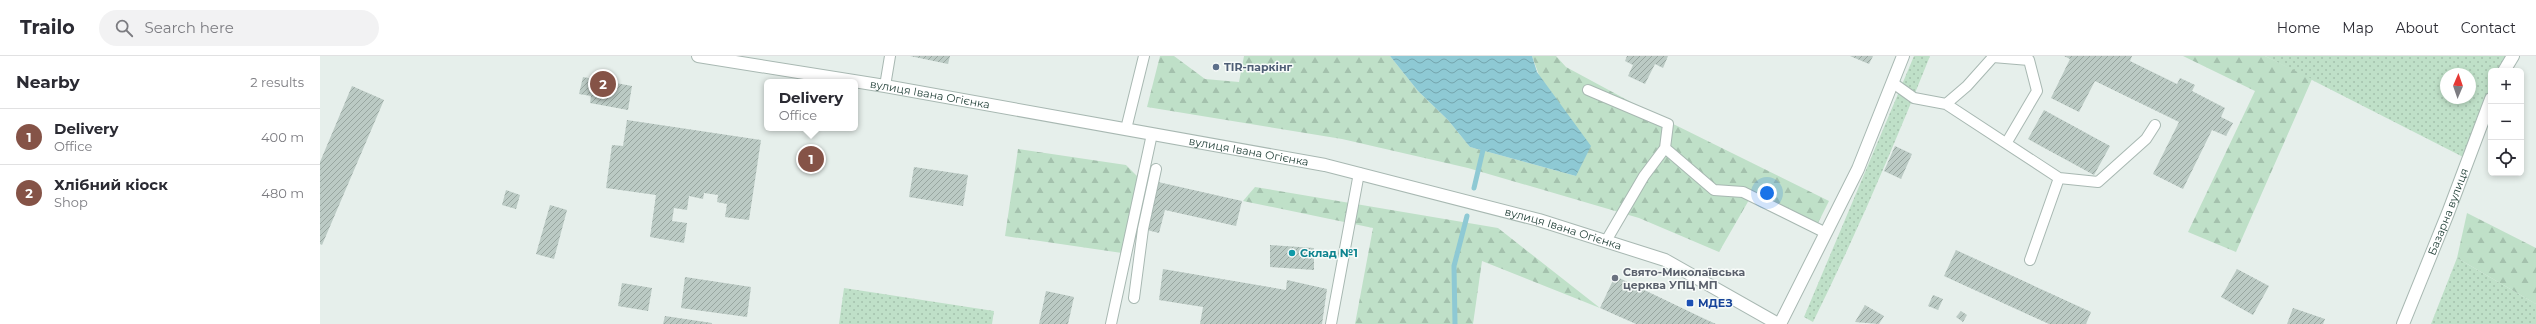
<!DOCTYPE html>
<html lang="en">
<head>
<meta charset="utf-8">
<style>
	:root { --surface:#fff; --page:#f2f2f3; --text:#2b2b33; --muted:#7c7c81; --line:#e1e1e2; --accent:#855347 }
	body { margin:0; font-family:Montserrat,sans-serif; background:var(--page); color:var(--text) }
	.controls { position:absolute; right:12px; top:12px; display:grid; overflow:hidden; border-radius:6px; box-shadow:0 2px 6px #0003 }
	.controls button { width:36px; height:36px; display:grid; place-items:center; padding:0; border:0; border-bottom:1px solid var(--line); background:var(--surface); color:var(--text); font:20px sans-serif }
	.compass { position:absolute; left:2120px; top:12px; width:36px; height:36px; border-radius:50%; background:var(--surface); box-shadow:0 2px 6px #0003; rotate:2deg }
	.you { position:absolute; left:1447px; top:137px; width:14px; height:14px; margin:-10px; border:3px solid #fff; border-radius:50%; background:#1a73e8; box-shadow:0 0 0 6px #1a73e833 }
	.badge { display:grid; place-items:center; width:26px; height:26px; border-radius:50%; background:var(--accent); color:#fff; font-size:13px; font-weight:700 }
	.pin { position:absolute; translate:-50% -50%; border:2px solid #fff; box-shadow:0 1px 4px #0006 }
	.popup { position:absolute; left:444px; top:23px; width:94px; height:52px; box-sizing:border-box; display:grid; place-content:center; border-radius:6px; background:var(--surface); filter:drop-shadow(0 1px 3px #0005); font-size:13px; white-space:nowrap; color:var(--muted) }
	.popup b { font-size:15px; color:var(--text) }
	.popup::after { content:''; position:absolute; left:50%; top:100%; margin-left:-8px; border:8px solid transparent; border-top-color:var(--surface) }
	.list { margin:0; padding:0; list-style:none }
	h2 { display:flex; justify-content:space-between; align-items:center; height:52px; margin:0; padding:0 16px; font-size:17px }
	h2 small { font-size:13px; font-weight:400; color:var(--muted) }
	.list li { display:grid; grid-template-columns:26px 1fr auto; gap:12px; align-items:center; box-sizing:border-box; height:56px; padding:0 16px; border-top:1px solid var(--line) }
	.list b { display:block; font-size:15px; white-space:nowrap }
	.list p { margin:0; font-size:13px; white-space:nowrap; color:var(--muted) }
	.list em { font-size:13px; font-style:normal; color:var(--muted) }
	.icon { flex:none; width:22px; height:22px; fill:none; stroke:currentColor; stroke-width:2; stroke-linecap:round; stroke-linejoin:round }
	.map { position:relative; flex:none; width:2216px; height:268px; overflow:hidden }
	header { display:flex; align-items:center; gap:24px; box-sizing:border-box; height:56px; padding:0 20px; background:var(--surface); border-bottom:1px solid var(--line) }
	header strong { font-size:19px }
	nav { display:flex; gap:22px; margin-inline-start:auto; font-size:14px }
	.search { width:280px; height:36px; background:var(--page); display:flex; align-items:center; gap:10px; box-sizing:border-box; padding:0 14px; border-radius:22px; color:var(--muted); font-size:15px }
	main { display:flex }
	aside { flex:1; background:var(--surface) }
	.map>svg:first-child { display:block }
	.green { fill:url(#green-dots); fill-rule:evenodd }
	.forest { fill:url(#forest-firs) }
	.water { fill:url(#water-waves) }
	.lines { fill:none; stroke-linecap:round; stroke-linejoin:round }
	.stream { stroke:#8ec9d4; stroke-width:5 }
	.building { fill:url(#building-hatch) }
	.lane-casing { stroke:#a8b8b2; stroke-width:12 }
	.street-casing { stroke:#a8b8b2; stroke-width:14 }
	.lane { stroke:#fff; stroke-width:10 }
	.street { stroke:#fff; stroke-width:12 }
	.service-dot { fill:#5c6f8a; stroke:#f7fbf9; stroke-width:1.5 }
	.culture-dot { fill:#0f9aa8; stroke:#f7fbf9; stroke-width:1.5 }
	.worship-dot { fill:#6b7280; stroke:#f7fbf9; stroke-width:1.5 }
	.transit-dot { fill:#1a4fb4; stroke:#f7fbf9; stroke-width:1.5 }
	.labels { text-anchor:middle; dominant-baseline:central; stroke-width:3; stroke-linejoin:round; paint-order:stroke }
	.service-label { font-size:11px; font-weight:bold; fill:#4e5e75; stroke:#f7fbf9; text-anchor:start }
	.street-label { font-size:11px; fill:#24423a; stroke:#f7fbf9 }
	.culture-label { font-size:11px; font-weight:bold; fill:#0d838f; stroke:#f7fbf9; text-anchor:start }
	.worship-label { font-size:11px; font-weight:bold; fill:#5b616d; stroke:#f7fbf9; text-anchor:start }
	.transit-label { font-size:11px; font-weight:bold; fill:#164399; stroke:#f7fbf9; text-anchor:start }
</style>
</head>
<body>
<header>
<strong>Trailo</strong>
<div class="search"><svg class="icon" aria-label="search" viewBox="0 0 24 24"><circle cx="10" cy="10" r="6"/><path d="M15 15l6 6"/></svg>Search here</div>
<nav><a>Home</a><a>Map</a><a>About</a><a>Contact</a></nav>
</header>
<main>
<aside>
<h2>Nearby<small>2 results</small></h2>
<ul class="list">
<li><span class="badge">1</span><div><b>Delivery</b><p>Office</p></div><em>400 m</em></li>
<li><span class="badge">2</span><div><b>Хлібний кіоск</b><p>Shop</p></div><em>480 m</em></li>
</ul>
</aside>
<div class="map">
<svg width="2216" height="268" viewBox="0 0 2216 268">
	<defs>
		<pattern id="green-dots" width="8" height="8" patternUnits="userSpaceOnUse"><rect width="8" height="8" fill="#bfe0c8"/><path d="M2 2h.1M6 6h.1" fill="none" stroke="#a4c1ad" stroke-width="1.8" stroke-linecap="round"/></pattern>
		<pattern id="forest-firs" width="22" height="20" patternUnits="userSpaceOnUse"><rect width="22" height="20" fill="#bfe0c8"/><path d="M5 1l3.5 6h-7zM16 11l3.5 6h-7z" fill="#a4c1ad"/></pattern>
		<pattern id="water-waves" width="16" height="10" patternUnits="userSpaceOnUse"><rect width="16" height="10" fill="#8ec9d4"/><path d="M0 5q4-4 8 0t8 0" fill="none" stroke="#74a5ad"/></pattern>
		<pattern id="building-hatch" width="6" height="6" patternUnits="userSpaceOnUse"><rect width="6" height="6" fill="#bbcac4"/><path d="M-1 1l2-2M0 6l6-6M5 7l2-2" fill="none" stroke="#98a6a0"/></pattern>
	</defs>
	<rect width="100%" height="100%" fill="#e6efeb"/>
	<path class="green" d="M1594,0h16c-36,90 -74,179 -117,266l-9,-5z
		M1945,0h244l-7,15h-11v28l-22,61zM2126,18h24v24h-24z
		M2137,202l79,46v20h-105z
		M524,232l150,23 -2,13h-153z"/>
	<path class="forest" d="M840,0h14l31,23 34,3 5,-26h146l28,35 30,29 22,27 106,29 -44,-120h24l10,11 89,48 174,86 -12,24 -64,-32 -34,59 -80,-34 -171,-50 -126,-29 -195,-32z
		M1863,0h82l47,23 -76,173 -48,-20 67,-141z
		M698,93l108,16 12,12 -16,76 -117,-17z
		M935,131l243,41 102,80 -118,-47 -9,63h-118l18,-96 -130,-27z
		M2147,157l69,35v56l-79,-46z"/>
	<path class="water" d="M1070,0h142l5,16 54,74 -15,30 -106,-29 -22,-27 -30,-29z"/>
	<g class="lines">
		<path class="stream" d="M1154,132l9,-38
			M1135,268l-1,-58 13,-50"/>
	</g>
	<path class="building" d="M590,0h40l-2,8z
		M1307,0h41l-5,12 -8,-4 -10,20 -17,-8 5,-11 -8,-4z
		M1530,0h23l-4,8z
		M1744,0h68l-2,5 47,23 3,-6 15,7 -3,6 33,17 -4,9 12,6 -7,13 -14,-6 -29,59 -30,-15 26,-52 -84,-41 -16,31 -28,-14 19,-39z
		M263,21l49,9 -4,24 -38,-7 1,-7 -12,-2z
		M32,30l32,14 -62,145 -2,-1v-82z
		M1724,54l66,36 -16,29 -66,-36z
		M307,64l134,20 -12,80 -24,-3 2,-13 -10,-2 1,-7 -14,-2 -1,6 -14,-3 -2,14 -13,-2 -2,13 15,2 -3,20 -34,-6 6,-42 -50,-7 6,-43 11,1z
		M485,90l16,3 -4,23 -16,-3z
		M1575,90l17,8 -11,25 -17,-8z
		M594,111l54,8 -5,31 -54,-9z
		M838,126l84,19 -6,25 -71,-16 -6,23 -12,-3z
		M186,134l14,5 -4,14 -14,-4z
		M230,149l17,5 -13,49 -18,-5z
		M950,189l44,3v22l-44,-3z
		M1636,194l135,62 -5,12h-37l-105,-48z
		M843,213l123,21 1,-10 40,9 -5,35h-122l3,-17 -44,-7z
		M1917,213l32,17 -16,29 -32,-18z
		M1295,220l92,44 9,4h-80l-36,-16z
		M365,221l66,10 -4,30 -66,-9z
		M302,227l30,5 -4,23 -30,-5z
		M726,235l28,6 -6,27h-29z
		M1613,239l10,4 -5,11 -10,-4z
		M1545,249l19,11 -5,8 -24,-2z
		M1973,252l32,11 -2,5h-36z
		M1641,255l6,4 -4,7 -7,-5z
		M345,260l47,7v1h-49z"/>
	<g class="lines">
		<defs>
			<path id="lane" d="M1573,27l21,15 32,6 113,74 -29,82
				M565,30l5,-30
				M1268,34l80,34 -3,24 49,42 29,2 83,41
				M1626,48l21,-18 26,-29 36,3 8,31 -30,51
				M806,73l18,-73
				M1739,122l39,4 48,-43 9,-14
				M1286,185l38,-65 21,-28
				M814,242l9,-69 13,-60
				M791,268l41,-190
				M1011,268l28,-151"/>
			<g id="street">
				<path id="s1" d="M378,0l187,30 440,79 214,55 126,40 113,64"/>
				<path d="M2184,15l9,-15"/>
				<path d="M1460,268l78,-155 45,-113"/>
				<path id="s2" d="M2083,268l45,-111 43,-114"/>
			</g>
		</defs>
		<use href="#lane" class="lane-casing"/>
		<use href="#street" class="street-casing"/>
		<use href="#lane" class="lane"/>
		<use href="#street" class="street"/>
	</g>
	<circle class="service-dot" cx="896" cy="11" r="4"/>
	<circle class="culture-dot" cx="972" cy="197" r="4"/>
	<circle class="worship-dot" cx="1295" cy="222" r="4"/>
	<rect class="transit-dot" x="1366" y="243" width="8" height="8" rx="2"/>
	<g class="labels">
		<g class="service-label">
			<text x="904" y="11">TIR-паркінг</text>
		</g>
		<g class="street-label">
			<text stroke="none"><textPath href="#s1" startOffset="235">вулиця Івана Огієнка</textPath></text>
			<text stroke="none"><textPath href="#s1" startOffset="559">вулиця Івана Огієнка</textPath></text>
			<text stroke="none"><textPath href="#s2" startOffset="121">Базарна вулиця</textPath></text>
			<text stroke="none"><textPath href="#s1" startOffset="883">вулиця Івана Огієнка</textPath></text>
		</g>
		<g class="culture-label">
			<text x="980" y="197">Склад №1</text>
		</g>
		<g class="worship-label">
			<text x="1303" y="216">Свято-Миколаївська<tspan x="1303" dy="13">церква УПЦ МП</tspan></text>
		</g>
		<g class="transit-label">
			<text x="1378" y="247">МДЕЗ</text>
		</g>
	</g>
</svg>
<div class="controls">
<button>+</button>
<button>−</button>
<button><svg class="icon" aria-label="locate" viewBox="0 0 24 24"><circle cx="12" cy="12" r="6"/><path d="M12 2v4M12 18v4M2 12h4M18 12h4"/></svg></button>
</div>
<svg class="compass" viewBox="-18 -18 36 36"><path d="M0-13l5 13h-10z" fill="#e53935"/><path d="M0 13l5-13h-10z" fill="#7c7c81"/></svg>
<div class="you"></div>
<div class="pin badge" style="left:491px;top:103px">1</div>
<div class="popup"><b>Delivery</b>Office</div>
<div class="pin badge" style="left:283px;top:28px">2</div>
</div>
</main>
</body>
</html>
